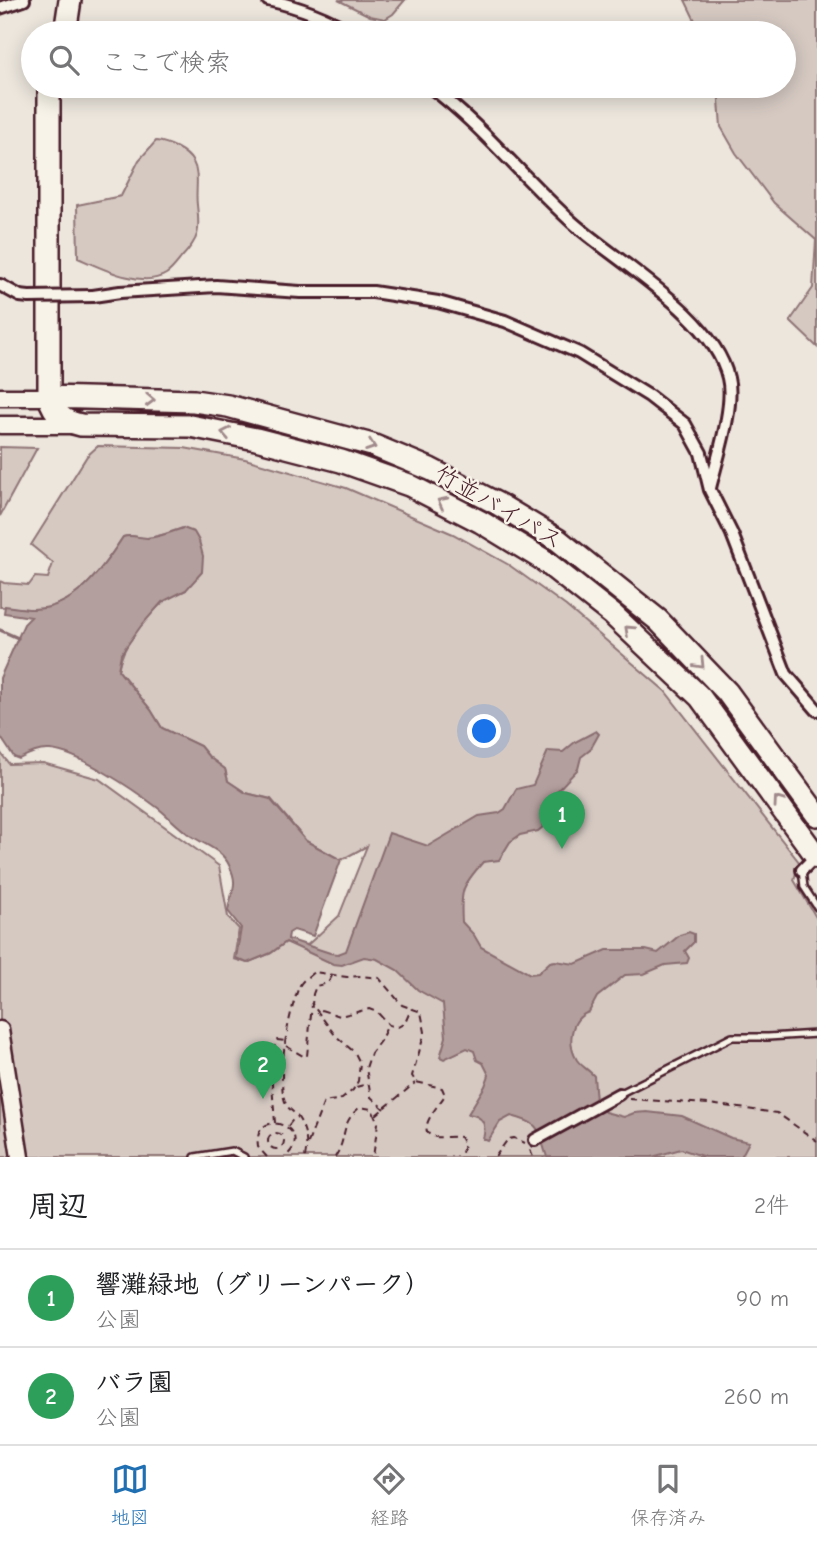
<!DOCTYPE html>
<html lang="ja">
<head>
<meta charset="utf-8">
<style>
	:root { --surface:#fff; --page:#f2f2f2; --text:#202124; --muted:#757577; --line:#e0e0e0; --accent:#1f6fb2 }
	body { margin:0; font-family:"Comic Neue","Klee One",sans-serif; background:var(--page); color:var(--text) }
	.you { position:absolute; left:485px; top:732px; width:24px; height:24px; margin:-18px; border:5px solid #fff; border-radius:50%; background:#1a73e8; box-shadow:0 0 0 10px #1a73e833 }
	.badge { display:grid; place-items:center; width:46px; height:46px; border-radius:50%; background:var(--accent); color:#fff; font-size:23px; font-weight:700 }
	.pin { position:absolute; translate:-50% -58px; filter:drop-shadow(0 2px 4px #0008) }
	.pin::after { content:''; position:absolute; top:37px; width:24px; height:21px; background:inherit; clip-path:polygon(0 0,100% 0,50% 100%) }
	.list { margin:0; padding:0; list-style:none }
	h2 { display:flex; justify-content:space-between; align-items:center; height:91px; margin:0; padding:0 28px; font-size:30px }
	h2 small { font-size:23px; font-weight:400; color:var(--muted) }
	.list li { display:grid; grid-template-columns:46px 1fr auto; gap:21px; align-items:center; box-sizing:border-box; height:98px; padding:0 28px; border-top:2px solid var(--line) }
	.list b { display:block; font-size:26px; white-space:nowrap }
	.list p { margin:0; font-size:23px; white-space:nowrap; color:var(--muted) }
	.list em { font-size:23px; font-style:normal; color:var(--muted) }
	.icon { flex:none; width:38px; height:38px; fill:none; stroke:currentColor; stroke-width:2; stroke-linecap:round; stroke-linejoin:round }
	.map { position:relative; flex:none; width:817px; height:1157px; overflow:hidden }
	.search { position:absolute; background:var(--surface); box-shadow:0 4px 18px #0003; left:21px; right:21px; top:21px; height:77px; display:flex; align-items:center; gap:18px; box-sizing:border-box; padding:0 24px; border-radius:38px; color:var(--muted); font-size:26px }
	.sheet { height:287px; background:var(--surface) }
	nav { display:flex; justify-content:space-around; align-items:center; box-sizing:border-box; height:98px; border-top:2px solid var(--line); background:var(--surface); font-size:19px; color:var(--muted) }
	nav a { display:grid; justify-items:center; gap:4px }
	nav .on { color:var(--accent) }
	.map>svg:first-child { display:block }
	.green { fill:#d5c9c2; stroke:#907476; stroke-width:2 }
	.water { fill:#b39f9d; stroke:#896c6f; stroke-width:2 }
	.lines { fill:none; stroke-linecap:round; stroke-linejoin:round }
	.stream { stroke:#896c6f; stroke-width:3.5 }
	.lane-casing { stroke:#4a1f2b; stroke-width:10 }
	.street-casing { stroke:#4a1f2b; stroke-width:16 }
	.secondary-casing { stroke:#4a1f2b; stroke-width:21 }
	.highway-casing { stroke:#4a1f2b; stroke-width:26 }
	.path { stroke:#4a1f2b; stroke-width:2; stroke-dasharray:7 5; stroke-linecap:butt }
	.lane { stroke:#f7f3e8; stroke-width:5 }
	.street { stroke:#f7f3e8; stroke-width:10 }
	.secondary { stroke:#f7f3e8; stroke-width:16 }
	.highway { stroke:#f7f3e8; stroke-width:21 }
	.street-bridge-casing { stroke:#4a1f2b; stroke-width:16; stroke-linecap:butt }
	.street-bridge { stroke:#f7f3e8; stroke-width:10 }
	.oneway { stroke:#a0898a }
	.labels { text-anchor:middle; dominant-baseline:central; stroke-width:5; stroke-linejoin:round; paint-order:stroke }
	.street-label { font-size:24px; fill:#4a1f2b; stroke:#f7f3e8 }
</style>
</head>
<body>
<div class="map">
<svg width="817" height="1157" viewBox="0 0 817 1157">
	<rect width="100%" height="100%" fill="#ece6dd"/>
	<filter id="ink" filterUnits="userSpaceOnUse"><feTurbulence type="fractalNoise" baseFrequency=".0143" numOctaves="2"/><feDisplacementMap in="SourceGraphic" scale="14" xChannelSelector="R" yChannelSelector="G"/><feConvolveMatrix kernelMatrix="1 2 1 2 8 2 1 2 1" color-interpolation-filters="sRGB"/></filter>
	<g filter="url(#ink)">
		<path class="green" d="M338,0h67l-12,14 -8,5 -15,-3z
			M685,0h132v347l-27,-26 23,-33 3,-48 -42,-37 -38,-50 -15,-26 -3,-41h66v-53h-83z
			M156,141c12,1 31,10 37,21 7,12 2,29 4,43 3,26 3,33 -16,53 -4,5 -9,12 -15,16 -24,15 -65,-6 -88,-16l-1,-53 44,-9 18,-36z
			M98,446l86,2 61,11 101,29 107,46 56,31 57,41 99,85 134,171 -5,18 23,39v238h-817v-405l9,12 34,-1 56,16 120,87 9,51 11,12 -5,30 13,4 24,-10 15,-11 17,7 36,-33 28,-70 -26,14 -35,-19 -35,-42 -25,-6 -18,-12 -3,-12 -16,-12 -9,-11 -38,-18 -11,-18 -33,-40c4,-24 24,-49 43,-66 6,-6 17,-10 25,-14l-3,-62c-12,4 -23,9 -36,10 -9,0 -15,-4 -24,-1 -21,32 -47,72 -90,72 -11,1 -22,-3 -33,-2v-26l4,2 25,2 6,-8 13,1 5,-15 -22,-18 56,-89z
			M0,447l37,1 -37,68z"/>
		<path class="water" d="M183,528l11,4 5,9 4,15 -1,16 -16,18 -24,12 -21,24 -20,28 -3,16 33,40 11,18 38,18 9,11 16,12 3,12 18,12 24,6 36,42 35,19 -28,76 -19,-6 -5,3 -1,6 42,14 8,1 8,-3 43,-118 39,13 51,-30 20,-3 6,-4 11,-20 17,-4 15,-34 15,1 12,-10 21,-11 3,3 -9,16 -9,7 -3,12 -22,23 -13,35 -5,4 -18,4 -10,7 -11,18 -16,2c-21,24 -23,28 -21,60l12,13 7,12 49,27 8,-1 12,-11 5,-1 20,3 32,-14h39l12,3 22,-18 9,-3 5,2v8l-9,9 4,7 -2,5 -22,2 -21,9 -19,1 -28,22 -8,15c-19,6 -22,32 -12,48 4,6 12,10 17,16l2,25 9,11 19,5 10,-4 13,-1 35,4 49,22 18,4 -8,15h-36l-24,-8 -29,8h-105c-10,-28 -4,-33 -36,-41l-11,6 -12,19 -5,-2c4,-15 0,-23 -15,-25l17,-28 4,-11 -6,-12 -6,-3 -3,-9 -7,-3 -23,11 -4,-2 6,-20 -3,-33 -25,-14 -21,-20 -20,-11 -13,-2 -22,8 -9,-1 -47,-22 -15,11 -24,10 -11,-5 5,-30 -13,-17c2,-20 12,-24 1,-46 -7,-15 -25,-21 -38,-29 -12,-8 -22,-19 -33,-28 -24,-18 -79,-56 -108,-58 -11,-1 -22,4 -31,9l-5,-2 -14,-21v-58l24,-54 7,-7 -27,-4 1,-7c9,1 18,3 27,3 43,1 70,-40 91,-72 9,-3 15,1 24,1 13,-1 24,-6 36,-10z"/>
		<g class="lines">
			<path class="stream" d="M0,630l18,8"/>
			<defs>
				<path id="lane" d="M802,870l2,17 13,20
					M619,1094l113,-57h36l49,-3
					M195,1157l37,-6 12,6"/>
				<path id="street" d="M268,0c31,7 57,16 84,33
					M0,8l24,-8
					M429,86c53,39 94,92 143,136 46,41 142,94 156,156 7,27 -11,81 -18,110
					M0,285l20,11 9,1
					M93,296l27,-4 96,-6 84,6h73l65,10 67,19 74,32 70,43 36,28 16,29 9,37 22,44 54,140 31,36
					M802,870l15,-15
					M535,1140l84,-46"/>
				<path id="secondary" d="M0,397h49
					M0,425h75
					M0,1030l20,127"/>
				<path id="highway" d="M65,33l5,-33
					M49,86v311c5,17 14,24 32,28l109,1 66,13 85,22 68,24 72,37 61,37 71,56 87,82 117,160
					M49,397l145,4 34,5 144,39 58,24 68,35 60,36 100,80 69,72 90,123"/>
			</defs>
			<use href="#lane" class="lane-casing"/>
			<use href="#street" class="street-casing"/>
			<use href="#secondary" class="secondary-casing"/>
			<use href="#highway" class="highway-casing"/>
			<path class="path" d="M321,1010l19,6 29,-7 8,3 12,13 9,2 7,-4 6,-14
				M286,1046l17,10h4l6,-62 3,-8 12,-3 4,-7
				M356,1087l12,-3
				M629,1099l80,5 68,9 40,28
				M384,1109l-13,-12 -5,-29 5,-15 9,-12 8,-16
				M376,1115l39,-32
				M275,1123l-5,-65 7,-18 8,1
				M288,1126l7,-9
				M268 1141a8 8 0 1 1 16 0a8 8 0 1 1-16 0Z
				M308,1143l16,-41 18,-3 11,-9 5,-9 2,-18 -5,-10 -20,-18 -24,-32
				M530,1150l3,7
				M267,1157l-9,-10c-6,-44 61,-18 27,10
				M305,1157c3,-14 1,-28 -8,-41 -3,-4 -9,-7 -11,-12 -11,-23 3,-93 13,-117 3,-7 9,-10 15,-15l33,5 15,-1 17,2 23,27 19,7 4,20 -13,44 4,6 26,6 3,7c-5,9 -33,38 -9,42 7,1 16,-1 24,0l4,7 -3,13
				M335,1157c13,-19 4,-33 25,-50l12,2 6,14 -5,34
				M495,1157l13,-18 6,-1 11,5"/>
			<use href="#lane" class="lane"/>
			<use href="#street" class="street"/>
			<use href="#secondary" class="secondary"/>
			<use href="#highway" class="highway"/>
			<defs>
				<path id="street-bridge" d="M29,297l64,-1"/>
			</defs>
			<use href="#street-bridge" class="street-bridge-casing"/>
			<use href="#street-bridge" class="street-bridge"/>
		</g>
		<defs><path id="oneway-chevron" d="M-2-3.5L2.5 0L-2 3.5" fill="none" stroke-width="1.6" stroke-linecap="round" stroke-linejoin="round" transform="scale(1.75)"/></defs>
		<g class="oneway">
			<use href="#oneway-chevron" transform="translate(150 400) rotate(2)"/>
			<use href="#oneway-chevron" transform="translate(226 433) rotate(-169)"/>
			<use href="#oneway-chevron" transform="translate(371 446) rotate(19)"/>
			<use href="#oneway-chevron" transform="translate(442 502) rotate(-153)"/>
			<use href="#oneway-chevron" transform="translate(629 630) rotate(-137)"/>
			<use href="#oneway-chevron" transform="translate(700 664) rotate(46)"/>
			<use href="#oneway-chevron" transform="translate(778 801) rotate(-125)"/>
		</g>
	</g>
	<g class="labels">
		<g class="street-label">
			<text transform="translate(499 507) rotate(30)">竹並バイパス</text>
		</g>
	</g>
</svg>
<div class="you"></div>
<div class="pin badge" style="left:562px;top:849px;background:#2e9e5b">1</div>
<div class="pin badge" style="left:263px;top:1099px;background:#2e9e5b">2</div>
<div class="search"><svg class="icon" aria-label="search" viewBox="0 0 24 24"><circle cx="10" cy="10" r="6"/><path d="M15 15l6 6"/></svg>ここで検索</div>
</div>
<section class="sheet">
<h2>周辺<small>2件</small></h2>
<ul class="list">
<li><span class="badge" style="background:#2e9e5b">1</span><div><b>響灘緑地（グリーンパーク）</b><p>公園</p></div><em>90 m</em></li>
<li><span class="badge" style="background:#2e9e5b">2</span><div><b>バラ園</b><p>公園</p></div><em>260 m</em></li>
</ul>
</section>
<nav>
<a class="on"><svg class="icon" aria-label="map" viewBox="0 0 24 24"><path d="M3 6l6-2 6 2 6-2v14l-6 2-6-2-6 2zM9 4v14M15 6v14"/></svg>地図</a>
<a><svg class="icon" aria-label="directions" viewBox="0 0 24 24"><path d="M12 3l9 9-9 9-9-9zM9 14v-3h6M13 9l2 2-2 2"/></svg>経路</a>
<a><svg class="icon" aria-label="saved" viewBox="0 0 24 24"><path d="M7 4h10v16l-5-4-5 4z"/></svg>保存済み</a>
</nav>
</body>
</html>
